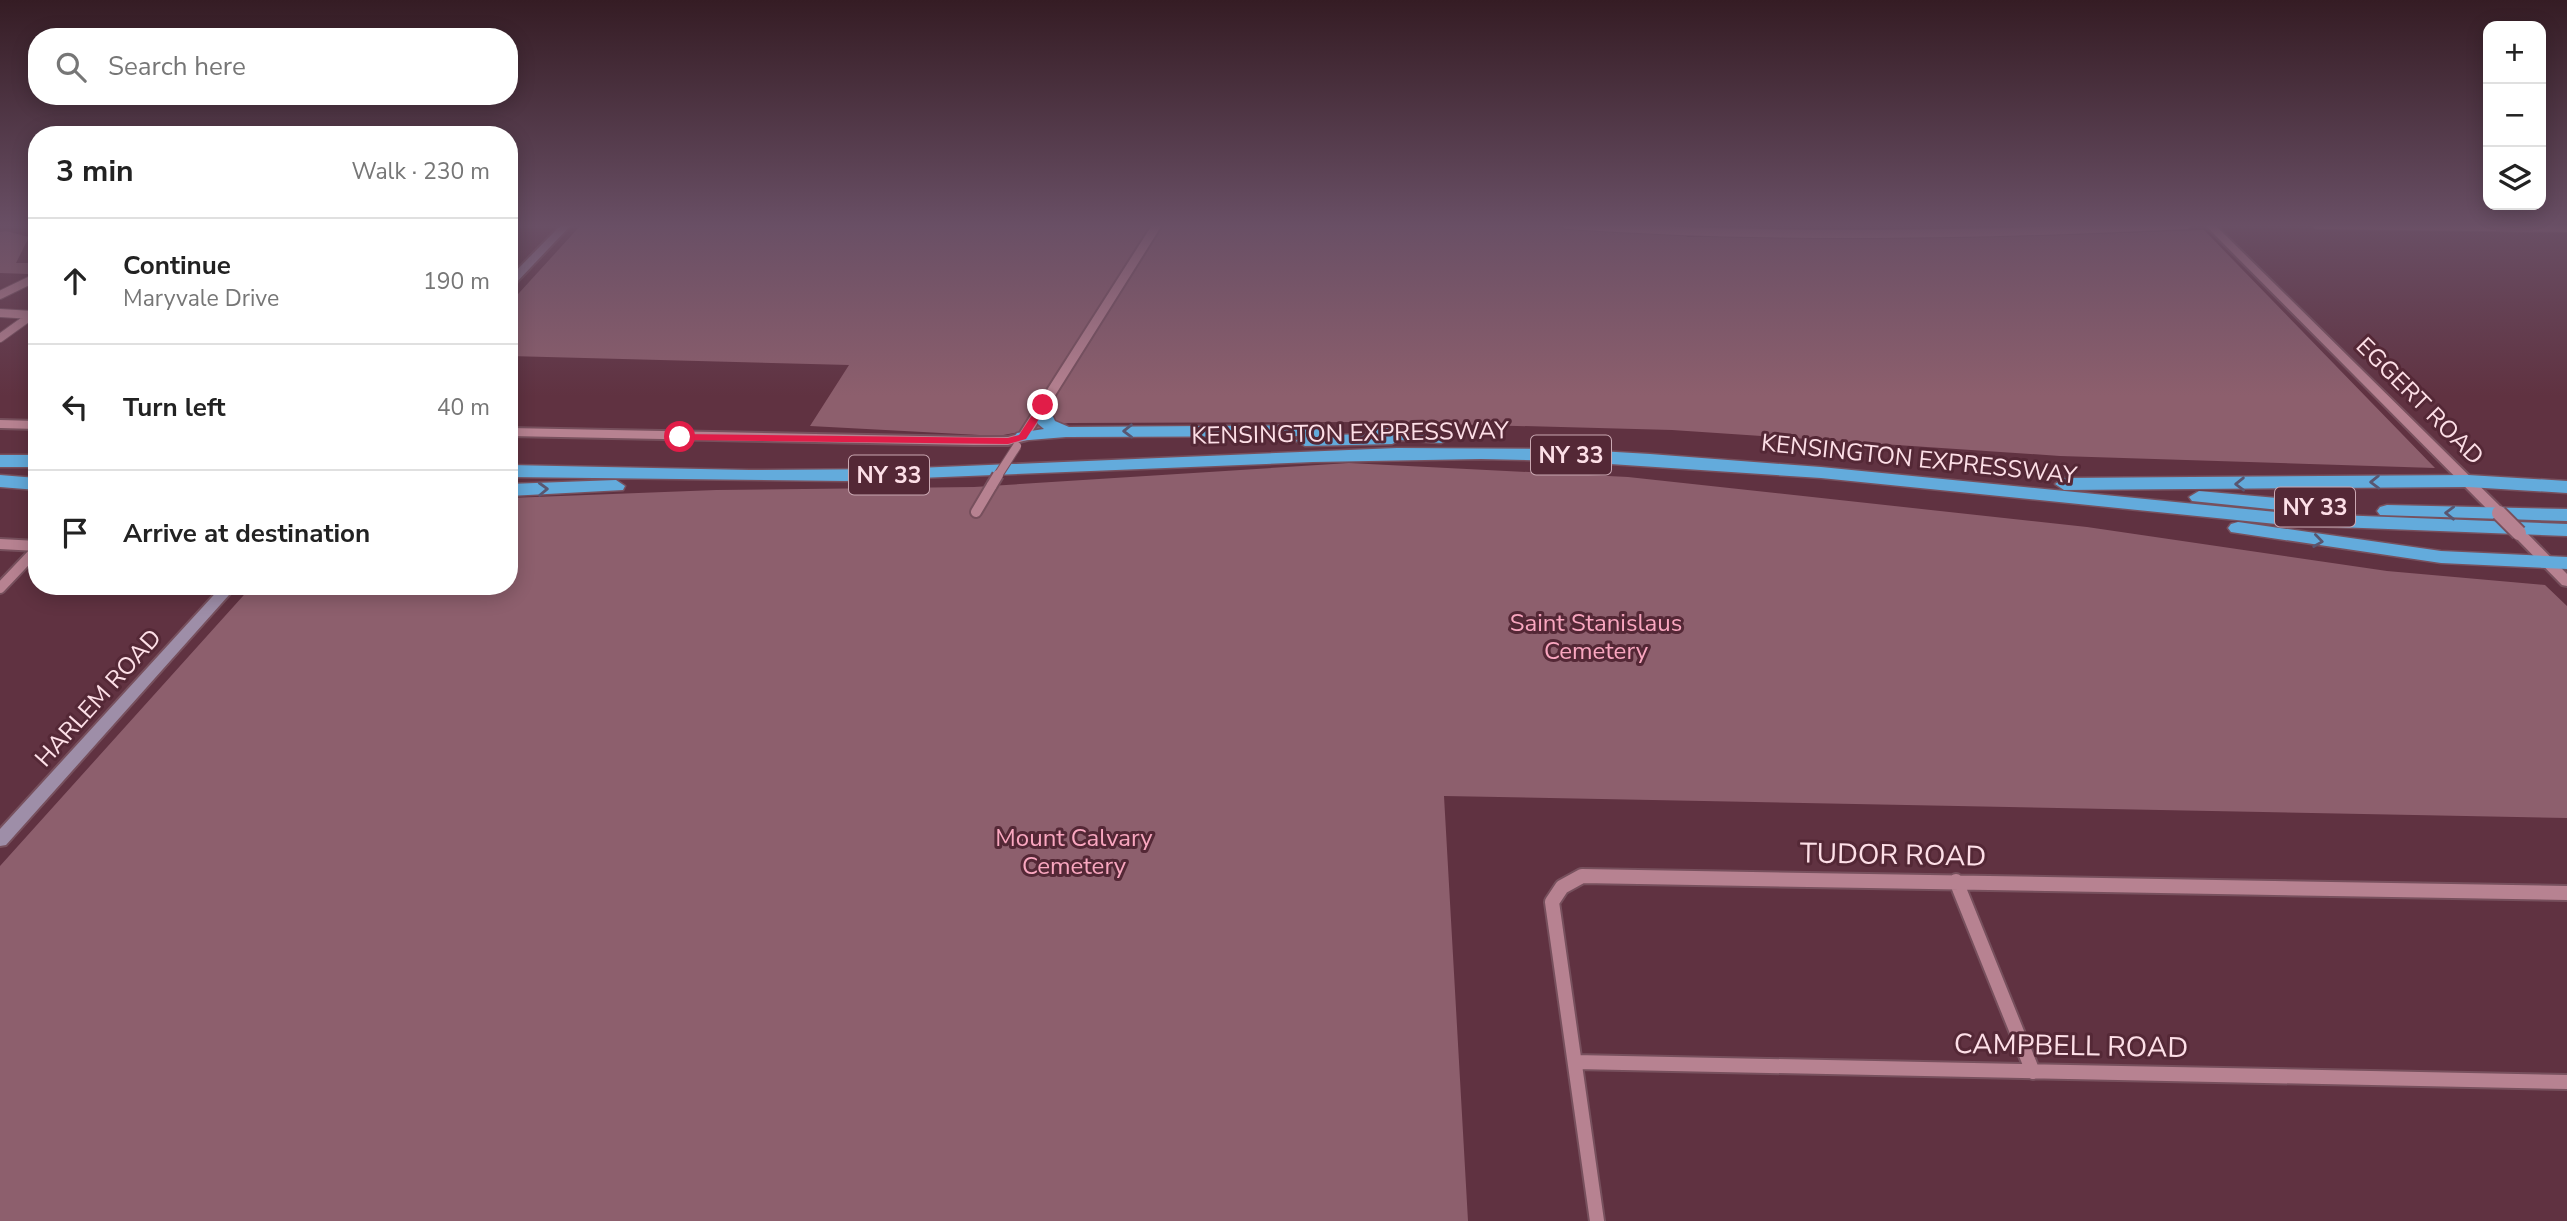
<!DOCTYPE html>
<html lang="en">
<head>
<meta charset="utf-8">
<style>
	:root { --surface:#fff; --page:#f2f2f2; --text:#222; --muted:#767676; --line:#e0e0e0 }
	body { margin:0; font-family:"Nunito Sans",sans-serif; background:var(--page); color:var(--text) }
	.controls { position:absolute; right:21px; top:21px; display:grid; overflow:hidden; border-radius:14px; box-shadow:0 4px 18px #0003 }
	.controls button { width:63px; height:63px; display:grid; place-items:center; padding:0; border:0; border-bottom:2px solid var(--line); background:var(--surface); color:var(--text); font:35px sans-serif }
	.stop { position:absolute; width:21px; height:21px; margin:-16px; border:5px solid #e11d48; border-radius:50%; background:#fff }
	.stop.end { background:#e11d48; border-color:#fff; box-shadow:0 2px 7px #0008 }
	.list { margin:0; padding:0; list-style:none }
	h2 { display:flex; justify-content:space-between; align-items:center; height:91px; margin:0; padding:0 28px; font-size:30px }
	h2 small { font-size:23px; font-weight:400; color:var(--muted) }
	.list li { display:grid; grid-template-columns:46px 1fr auto; gap:21px; align-items:center; box-sizing:border-box; height:126px; padding:0 28px; border-top:2px solid var(--line) }
	.list b { display:block; font-size:26px; white-space:nowrap }
	.list p { margin:0; font-size:23px; white-space:nowrap; color:var(--muted) }
	.list em { font-size:23px; font-style:normal; color:var(--muted) }
	.icon { flex:none; width:38px; height:38px; fill:none; stroke:currentColor; stroke-width:2; stroke-linecap:round; stroke-linejoin:round }
	.map { position:relative; flex:none; width:2567px; height:1221px; overflow:hidden }
	.search { position:absolute; background:var(--surface); box-shadow:0 4px 18px #0003; left:28px; top:28px; width:490px; height:77px; display:flex; align-items:center; gap:18px; box-sizing:border-box; padding:0 24px; border-radius:28px; color:var(--muted); font-size:26px }
	.panel { position:absolute; background:var(--surface); box-shadow:0 4px 18px #0003; left:28px; top:126px; width:490px; height:469px; border-radius:28px }
	.map>svg:first-child { display:block }
	.green { fill:#8d5f6d }
	.lines { fill:none; stroke-linecap:round; stroke-linejoin:round }
	.minor-far2-casing { stroke:#77505d; stroke-width:10 }
	.minor-far1-casing { stroke:#77505d; stroke-width:14 }
	.minor-casing { stroke:#77505d; stroke-width:18 }
	.tertiary-casing { stroke:#77505d; stroke-width:4 }
	.secondary-casing { stroke:#77505d; stroke-width:4 }
	.motorway-casing { stroke:#77505d; stroke-width:3 }
	.minor-far2 { stroke:#b78291; stroke-width:8 }
	.minor-far1 { stroke:#b78291; stroke-width:10 }
	.minor { stroke:#b78291; stroke-width:14 }
	.tertiary { fill:#b78291; fill-rule:evenodd }
	.secondary { fill:#9e8ea8; fill-rule:evenodd }
	.motorway { fill:#63abdc; fill-rule:evenodd }
	.minor-bridge-far1-casing { stroke:#77505d; stroke-width:10; stroke-linecap:butt }
	.minor-bridge-casing { stroke:#77505d; stroke-width:14; stroke-linecap:butt }
	.tertiary-bridge-casing { stroke:#77505d; stroke-width:18; stroke-linecap:butt }
	.minor-bridge-far1 { stroke:#b78291; stroke-width:8 }
	.minor-bridge { stroke:#b78291; stroke-width:10 }
	.tertiary-bridge { stroke:#b78291; stroke-width:14 }
	.oneway { stroke:#595670 }
	.route { fill:#e11d48 }
	.labels { text-anchor:middle; dominant-baseline:central; stroke-width:6; stroke-linejoin:round; paint-order:stroke }
	.shield { fill:#542836; stroke:#caa8b2; stroke-width:2 }
	.shield-label { font-size:23px; font-weight:bold; fill:#fddfe7 }
	.street-label { font-size:24px; fill:#fddfe7; stroke:#542836 }
	.park-label { font-size:24px; fill:#faa7c0; stroke:#542836 }
	.near-street-label { font-size:28px; fill:#fddfe7; stroke:#542836 }
</style>
</head>
<body>
<div class="map">
<svg width="2567" height="1221" viewBox="0 0 2567 1221">
	<rect width="100%" height="100%" fill="#603241"/>
	<path class="green" d="M581,225h1098l8,12 372,-2 145,-5 231,238 -375,-12 -388,-26 -305,-8 -299,1 -70,13 -188,-10 39,-61 -340,-9v-52z
		M6,231l23,6 -13,26h21v5l-9,6 -28,-1v-41z
		M1349,463l279,14 459,50 300,44 158,14 22,21v212l-1123,-22 24,425h-1468v-355l252,-280h257v-88l207,-8 258,-3z"/>
	<g class="lines">
		<defs>
			<path id="minor-far2" d="M1567,225c206,14 413,10 619,0
				M2317,225l250,3
				M0,295l37,-18
				M0,313l32,2
				M0,338l32,-23"/>
			<path id="minor-far1" d="M976,512l16,-27
				M0,544l37,2
				M0,588l37,-39"/>
			<path id="minor" d="M1956,881l77,191
				M1575,1062l992,20
				M1597,1221l-45,-319 10,-15 20,-11 985,17"/>
			<path id="tertiary" d="M1152,225h10l-135,215 -19,5h-35l-464,-9v-8l464,9h35l11,-3z
				M2205,225h10l289,285 1,3 -1,3h-10z
				M0,420l37,1v8l-37,-1z
				M2519,529l5,1 43,44v12l-5,-1 -48,-49 -2,-3 2,-3z"/>
			<path id="secondary" d="M561,225h10l-58,61 -4,1v-9z
				M222,586h15l-231,259 -6,1v-17z"/>
			<path id="motorway" d="M1041,403l6,1 8,17 14,6 255,-2 9,5 -8,5 48,-1 2,-5 6,-1 60,5 9,5 -9,5 -41,-3 -8,4 -87,2 -9,-5 3,-4 7,-1 -240,1 -49,4 -3,-4 3,-4 27,-4 -6,-5 -6,-16z
				M1397,448l168,1 85,5 171,13 465,46 281,11v12l-281,-11 -465,-47 -256,-17 -84,-2 -168,3 -468,19 -336,-4v-12l240,5 144,-1z
				M0,455h37v12h-37z
				M0,475l37,3v12l-37,-3z
				M2468,475l99,6v12l-99,-6 -404,3 -9,-6 9,-6z
				M616,480l9,6 -2,4 -114,6v-12z
				M2199,491l100,9 10,6 -10,6 -107,-11 -3,-4z
				M2387,505l180,4v12l-187,-6 -3,-4 3,-4z
				M2238,522l203,29 126,6v12l-126,-6 -210,-31 -3,-4 3,-4z"/>
		</defs>
		<use href="#minor-far2" class="minor-far2-casing"/>
		<use href="#minor-far1" class="minor-far1-casing"/>
		<use href="#minor" class="minor-casing"/>
		<use href="#tertiary" class="tertiary-casing"/>
		<use href="#secondary" class="secondary-casing"/>
		<use href="#motorway" class="motorway-casing"/>
		<use href="#minor-far2" class="minor-far2"/>
		<use href="#minor-far1" class="minor-far1"/>
		<use href="#minor" class="minor"/>
		<use href="#tertiary" class="tertiary"/>
		<use href="#secondary" class="secondary"/>
		<use href="#motorway" class="motorway"/>
		<defs>
			<path id="minor-bridge-far1" d="M997,477l20,-31"/>
			<path id="minor-bridge" d="M992,485l6,-10"/>
			<path id="tertiary-bridge" d="M2499,513l20,20"/>
		</defs>
		<use href="#minor-bridge-far1" class="minor-bridge-far1-casing"/>
		<use href="#minor-bridge" class="minor-bridge-casing"/>
		<use href="#tertiary-bridge" class="tertiary-bridge-casing"/>
		<use href="#minor-bridge-far1" class="minor-bridge-far1"/>
		<use href="#minor-bridge" class="minor-bridge"/>
		<use href="#tertiary-bridge" class="tertiary-bridge"/>
	</g>
	<defs><path id="oneway-chevron" d="M-2-3.5L2.5 0L-2 3.5" fill="none" stroke-width="1.6" stroke-linecap="round" stroke-linejoin="round" transform="scale(1.75)"/></defs>
	<g class="oneway">
		<use href="#oneway-chevron" transform="translate(1128 431) rotate(179)"/>
		<use href="#oneway-chevron" transform="translate(2375 482) rotate(179)"/>
		<use href="#oneway-chevron" transform="translate(2240 484) rotate(179)"/>
		<use href="#oneway-chevron" transform="translate(543 489) rotate(-2)"/>
		<use href="#oneway-chevron" transform="translate(2450 513) rotate(-179)"/>
		<use href="#oneway-chevron" transform="translate(2318 541) rotate(8)"/>
	</g>
	<linearGradient id="sky" x2="0" y2="1"><stop stop-color="#351c24"/><stop offset="0.57" stop-color="#694f65"/><stop offset="1" stop-color="#694f65" stop-opacity="0"/></linearGradient>
	<rect width="2567" height="396" fill="url(#sky)"/>
	<path class="route" d="M1040,403l8,2 -22,34 -18,5 -328,-4 -5,-3 5,-3 328,4 11,-3z"/>
	<g class="labels">
		<g class="shield">
			<rect x="1531" y="435.5" width="80" height="39" rx="5"/>
			<rect x="849" y="455.5" width="80" height="39" rx="5"/>
			<rect x="2275" y="487.5" width="80" height="39" rx="5"/>
		</g>
		<g class="shield-label">
			<text x="1571" y="455">NY 33</text>
			<text x="889" y="475">NY 33</text>
			<text x="2315" y="507">NY 33</text>
		</g>
		<g class="street-label">
			<text transform="translate(2420 401) rotate(45)">EGGERT ROAD</text>
			<text transform="translate(1350 433) rotate(-1)">KENSINGTON EXPRESSWAY</text>
			<text transform="translate(1919 459) rotate(6)">KENSINGTON EXPRESSWAY</text>
			<text transform="translate(98 698) rotate(-48)">HARLEM ROAD</text>
		</g>
		<g class="park-label">
			<text x="1596" y="623">Saint Stanislaus<tspan x="1596" dy="28">Cemetery</tspan></text>
			<text x="1074" y="838">Mount Calvary<tspan x="1074" dy="28">Cemetery</tspan></text>
		</g>
		<g class="near-street-label">
			<text transform="translate(1893 855) rotate(1)">TUDOR ROAD</text>
			<text transform="translate(2071 1046) rotate(1)">CAMPBELL ROAD</text>
		</g>
	</g>
</svg>
<div class="controls">
<button>+</button>
<button>−</button>
<button><svg class="icon" aria-label="layers" viewBox="0 0 24 24"><path d="M12 4l9 5-9 5-9-5zM3 14l9 5 9-5"/></svg></button>
</div>
<div class="stop" style="left:680px;top:437px"></div>
<div class="stop end" style="left:1043px;top:405px"></div>
<div class="search"><svg class="icon" aria-label="search" viewBox="0 0 24 24"><circle cx="10" cy="10" r="6"/><path d="M15 15l6 6"/></svg>Search here</div>
<section class="panel">
<h2>3 min<small>Walk · 230 m</small></h2>
<ul class="list">
<li><svg class="icon" aria-label="ahead" viewBox="0 0 24 24"><path d="M12 20V5M6 11l6-6 6 6"/></svg><div><b>Continue</b><p>Maryvale Drive</p></div><em>190 m</em></li>
<li><svg class="icon" aria-label="left" viewBox="0 0 24 24"><path d="M17 20v-9H6M10 6l-5 5 5 5"/></svg><div><b>Turn left</b></div><em>40 m</em></li>
<li><svg class="icon" aria-label="arrive" viewBox="0 0 24 24"><path d="M6 21V4h12l-3 4 3 4H6"/></svg><div><b>Arrive at destination</b></div></li>
</ul>
</section>
</div>
</body>
</html>
